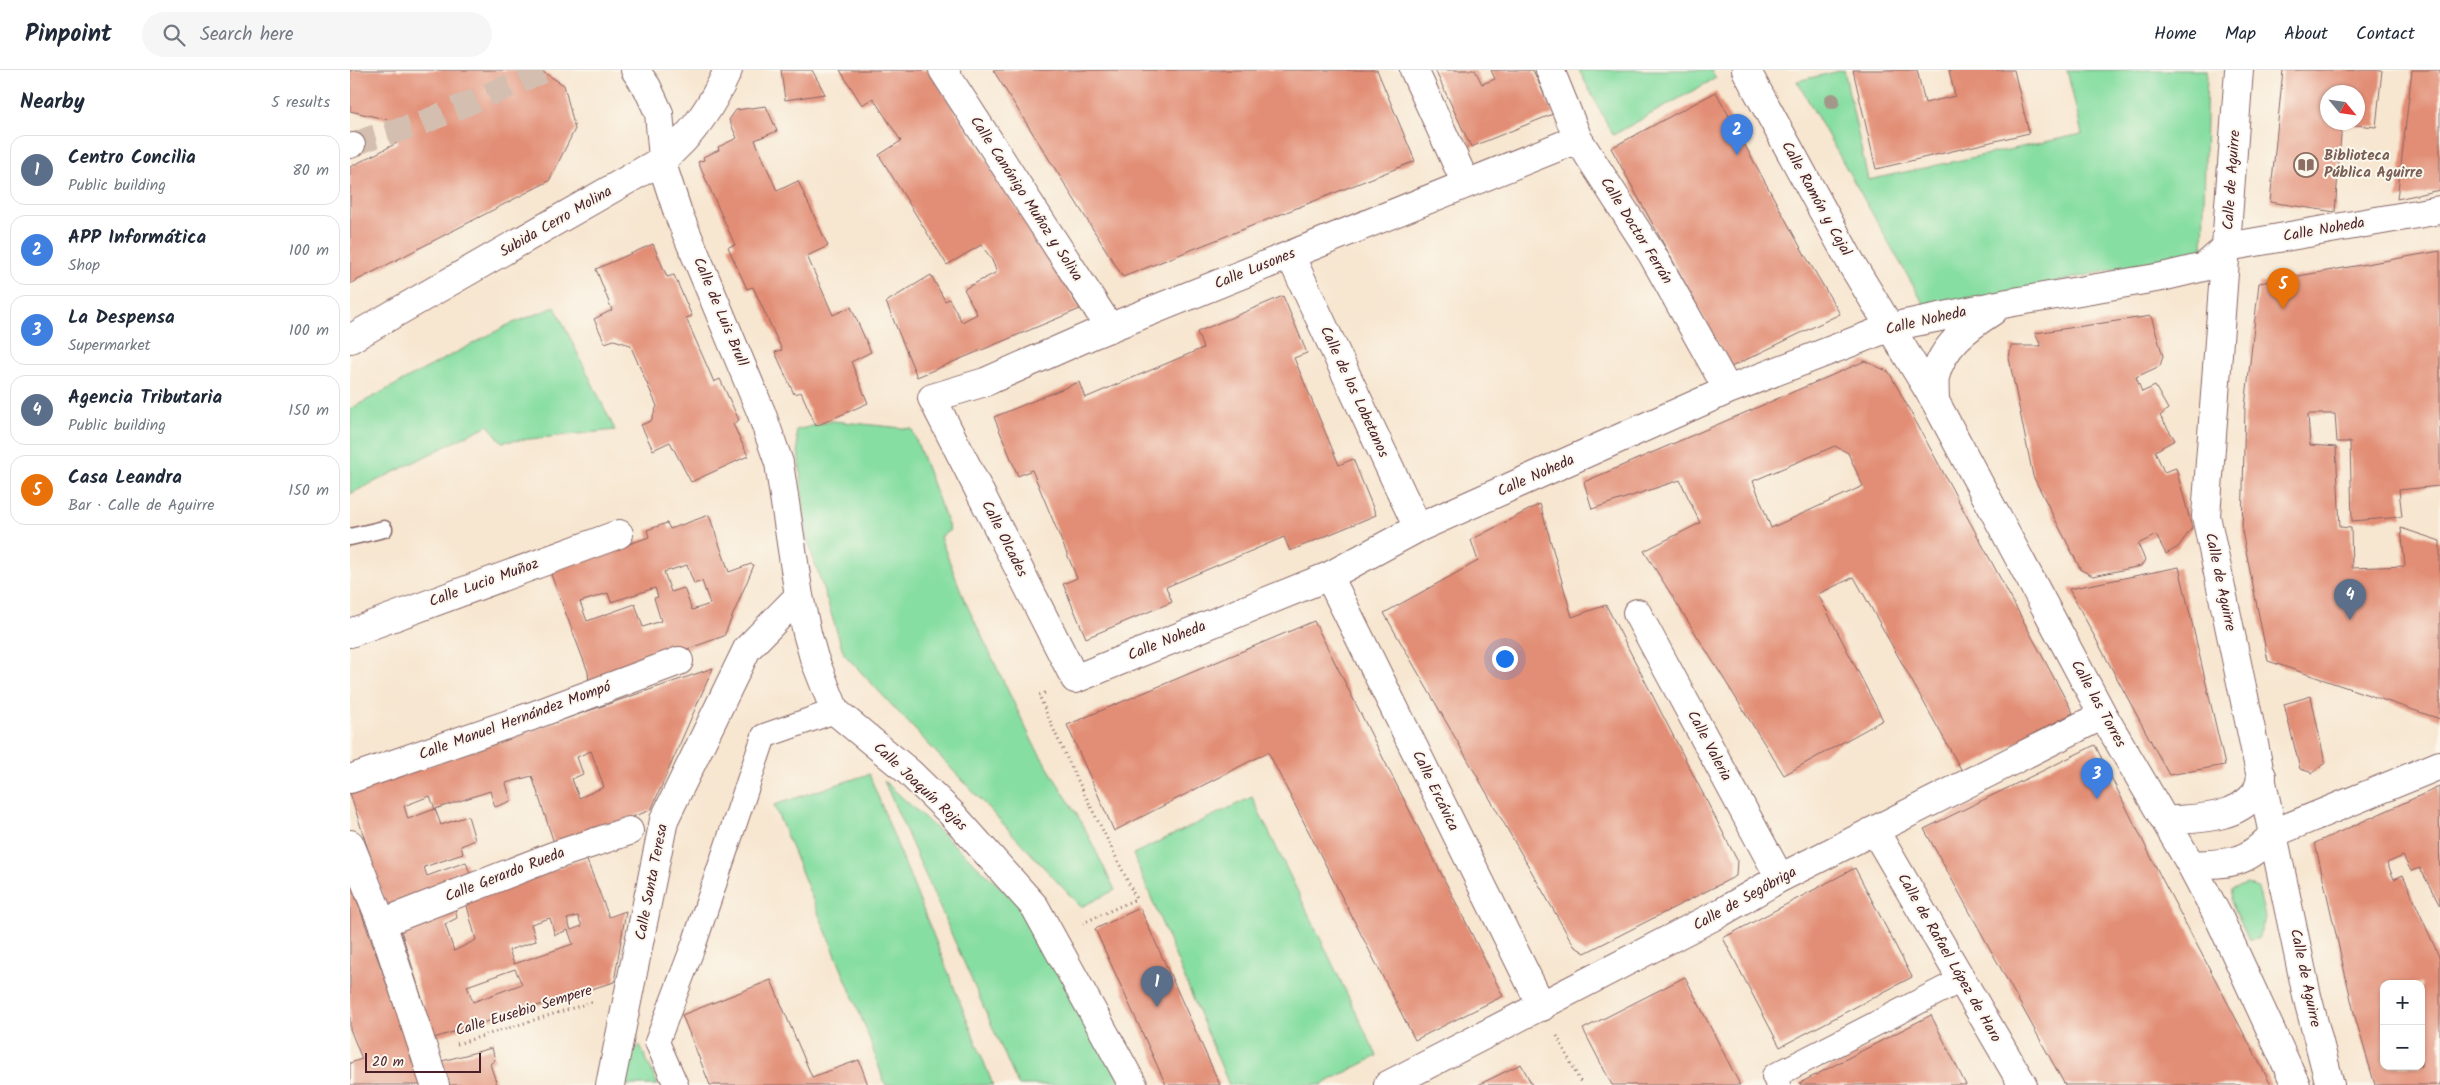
<!DOCTYPE html>
<html lang="en">
<head>
<meta charset="utf-8">
<style>
	:root { --surface:#fff; --page:#f6f6f7; --text:#1f2937; --muted:#747a83; --line:#e0e1e3; --accent:#b45309 }
	body { margin:0; font-family:Kalam,sans-serif; background:var(--page); color:var(--text) }
	.controls { position:absolute; right:15px; bottom:15px; display:grid; overflow:hidden; border-radius:10px; box-shadow:0 1px 4px #0004 }
	.controls button { width:45px; height:45px; display:grid; place-items:center; padding:0; border:0; border-bottom:1px solid var(--line); background:var(--surface); color:var(--text); font:25px sans-serif }
	.compass { position:absolute; left:1970px; top:15px; width:45px; height:45px; border-radius:50%; background:var(--surface); box-shadow:0 1px 4px #0004; rotate:119deg }
	.scale { position:absolute; left:15px; bottom:12px; width:116px; box-sizing:border-box; padding-left:5px; border:2px solid #4a1f2b; border-top:0; font-size:14px; line-height:18px; white-space:nowrap; color:#4a1f2b; -webkit-text-stroke:4px #fbf7ec; paint-order:stroke }
	.you { position:absolute; left:1154px; top:588px; width:18px; height:18px; margin:-12px; border:4px solid #fff; border-radius:50%; background:#1a73e8; box-shadow:0 0 0 8px #1a73e833 }
	.badge { display:grid; place-items:center; width:32px; height:32px; border-radius:50%; background:var(--accent); color:#fff; font-size:16px; font-weight:700 }
	.pin { position:absolute; translate:-50% -41px; filter:drop-shadow(0 1px 2px #0008) }
	.pin::after { content:''; position:absolute; top:26px; width:18px; height:15px; background:inherit; clip-path:polygon(0 0,100% 0,50% 100%) }
	.list { margin:0; padding:0; list-style:none }
	h2 { display:flex; justify-content:space-between; align-items:center; height:65px; margin:0; padding:0 20px; font-size:21px }
	h2 small { font-size:16px; font-weight:400; color:var(--muted) }
	.list li { display:grid; grid-template-columns:32px 1fr auto; gap:15px; align-items:center; box-sizing:border-box; height:70px; margin:0 10px 10px; padding:0 10px; border:1px solid var(--line); border-radius:15px }
	.list b { display:block; font-size:19px; white-space:nowrap }
	.list p { margin:0; font-size:16px; white-space:nowrap; color:var(--muted) }
	.list em { font-size:16px; font-style:normal; color:var(--muted) }
	.icon { flex:none; width:28px; height:28px; fill:none; stroke:currentColor; stroke-width:2; stroke-linecap:round; stroke-linejoin:round }
	.map { position:relative; flex:none; width:2090px; height:1015px; overflow:hidden }
	header { display:flex; align-items:center; gap:30px; box-sizing:border-box; height:70px; padding:0 25px; background:var(--surface); border-bottom:1px solid var(--line) }
	header strong { font-size:24px }
	nav { display:flex; gap:28px; margin-inline-start:auto; font-size:18px }
	.search { width:350px; height:45px; background:var(--page); display:flex; align-items:center; gap:12px; box-sizing:border-box; padding:0 18px; border-radius:28px; color:var(--muted); font-size:19px }
	main { display:flex }
	aside { flex:1; background:var(--surface) }
	.map>svg:first-child { display:block }
	.green { fill:#87dea2; stroke:#687e66 }
	.building { fill:#e28d75; fill-rule:evenodd }
	.lines { fill:none; stroke-linecap:round; stroke-linejoin:round }
	.pedestrian-tunnel { stroke:#d4beaf; stroke-width:24; stroke-dasharray:24 12; stroke-linecap:butt }
	.service-casing { stroke:#876565; stroke-width:19 }
	.pedestrian-casing { stroke:#876565; stroke-width:26 }
	.minor-casing { stroke:#876565; stroke-width:30 }
	.tertiary-casing { stroke:#876565; stroke-width:30 }
	.path { stroke:#876565; stroke-width:3; stroke-dasharray:1 4; stroke-linecap:butt }
	.service { stroke:#fff; stroke-width:16 }
	.pedestrian { stroke:#fff; stroke-width:24 }
	.minor { stroke:#fff; stroke-width:28 }
	.tertiary { stroke:#fff; stroke-width:28 }
	.tree { fill:#a29889 }
	.labels { text-anchor:middle; dominant-baseline:central; stroke-width:4; stroke-linejoin:round; paint-order:stroke }
	.education-label { font-size:15px; font-weight:bold; fill:#785e54; stroke:#fbf7ec; text-anchor:start }
	.street-label { font-size:15px; fill:#4a1f2b; stroke:#fbf7ec }
</style>
</head>
<body>
<header>
<strong>Pinpoint</strong>
<div class="search"><svg class="icon" aria-label="search" viewBox="0 0 24 24"><circle cx="10" cy="10" r="6"/><path d="M15 15l6 6"/></svg>Search here</div>
<nav><a>Home</a><a>Map</a><a>About</a><a>Contact</a></nav>
</header>
<main>
<aside>
<h2>Nearby<small>5 results</small></h2>
<ul class="list">
<li><span class="badge" style="background:#5c6f8a">1</span><div><b>Centro Concilia</b><p>Public building</p></div><em>80 m</em></li>
<li><span class="badge" style="background:#3f7fe0">2</span><div><b>APP Informática</b><p>Shop</p></div><em>100 m</em></li>
<li><span class="badge" style="background:#3f7fe0">3</span><div><b>La Despensa</b><p>Supermarket</p></div><em>100 m</em></li>
<li><span class="badge" style="background:#5c6f8a">4</span><div><b>Agencia Tributaria</b><p>Public building</p></div><em>150 m</em></li>
<li><span class="badge" style="background:#e8710a">5</span><div><b>Casa Leandra</b><p>Bar · Calle de Aguirre</p></div><em>150 m</em></li>
</ul>
</aside>
<div class="map">
<svg width="2090" height="1015" viewBox="0 0 2090 1015">
	<rect width="100%" height="100%" fill="#fbf7ec"/>
	<filter id="ink" filterUnits="userSpaceOnUse"><feTurbulence type="fractalNoise" baseFrequency=".02" numOctaves="2"/><feDisplacementMap in="SourceGraphic" scale="10" xChannelSelector="R" yChannelSelector="G"/><feConvolveMatrix kernelMatrix="1 2 1 2 8 2 1 2 1" color-interpolation-filters="sRGB"/></filter>
	<filter id="wash" filterUnits="userSpaceOnUse"><feTurbulence type="fractalNoise" baseFrequency=".0096" numOctaves="4" result="noise"/><feDisplacementMap in="SourceGraphic" scale="20" xChannelSelector="R" yChannelSelector="G"/><feGaussianBlur stdDeviation="1.12" result="paint"/><feColorMatrix in="noise" values="0 0 0 0 0 0 0 0 0 0 0 0 0 0 0 0 0 1.4 0 .05"/><feComposite in="paint" operator="in"/></filter>
	<g filter="url(#wash)">
		<rect width="100%" height="100%" fill="#f7e6d0"/>
		<path class="green" d="M1229,0h132l5,8 -103,57z
			M1494,0l24,110 214,-46 -15,-64h140l-4,180 -276,60 -130,-229z
			M205,237l60,123 -113,12 -14,-17 -138,69v-85l158,-84z
			M483,351l79,8 38,101 -10,7 24,62 70,146 48,78 33,67 -34,17 -237,-253 -37,-116 -11,-108z
			M519,704l124,311h-108l-19,-56 -92,-224z
			M534,711l146,133 93,171h-105z
			M902,727l125,259 -56,29h-92l-96,-231z
			M1897,814l11,4 7,30 -7,21 -9,1 -18,-39 1,-12z
			M290,975l18,40h-38l3,-24z"/>
		<g id="blocks">
			<path class="building" d="M0,0h190l24,15 11,44 -26,52 -199,103v-117l47,-24 1,-21 -48,-11z
				M431,0h31l13,24 -40,6z
				M490,0h89l151,239 -163,68 -31,-75 45,-27 14,26 4,-2 13,23 15,-8 -13,-25 33,-17 -6,-14 -10,-13 -34,20 -68,-110 22,-14 -28,-43 -11,7z
				M643,0h384l38,91 -292,116z
				M1085,0h40l7,14 13,-5 -4,-9h42l20,44 -82,33z
				M1503,0h64l8,33 30,-7 -6,-26h65l15,63 -153,36z
				M1933,0h99l-6,57 -31,-3 13,-2v-30h-30v30h14l-7,90 -65,-10z
				M2062,0h28v120l-43,9z
				M1366,22l86,158 38,64 -109,53 -120,-219z
				M416,36l11,25 -22,9 22,51 21,-10 30,65 -21,10 26,59 18,-8 20,45 -20,10 17,41 -52,23 -15,-34 -7,2 -19,-42 7,-2 -29,-63 -6,2 -19,-42 7,-2 -37,-83 6,-2 -1,-3 16,-7 -1,-3 19,-9 -8,-18 7,-10z
				M303,174l14,33 7,-2 18,41 -6,2 28,64 6,-3 19,41 -6,4 15,32 -57,26 -21,-40 -17,8 -12,-25 10,-4 6,-15 -27,-61 -16,-5 -9,3 -11,-24 18,-9 -16,-41z
				M2090,181v235l-41,4 3,27 -50,4 -2,-79h-13l-2,-28h-27l2,31 26,2 4,80 11,1 1,40 53,-2 -4,-38 39,13v178l-172,-58 -26,-130 3,-124 14,-124z
				M933,226l24,57 -13,5 45,107 14,-6 23,56 -86,36 -6,-14 -118,50 6,15 -86,36 -23,-54 14,-6 -45,-108 -14,6 -24,-59 85,-35 6,16 118,-50 -6,-16z
				M1801,246l12,40 -3,10 -24,11 6,15 13,-6 13,23 -8,7 15,24 -20,11 9,21 12,-4 16,60 -14,19 -12,7 -10,-19 -18,9 7,16 -4,6 -48,10 -12,-6 -48,-94 -24,-118 2,-12h30l-6,-13z
				M1515,291l24,11 184,341 -111,58 -108,-194 -36,17 65,126 -99,55 -140,-224 56,-28 -20,-43 -88,29 -8,-27zM1485,376l13,7 15,33 -92,42 -18,-47z
				M1190,434l32,113 34,-12 131,255 -1,16 -151,77 -11,-7 -190,-333 94,-52 -7,-21z
				M359,445l20,57 22,-8 3,1 -30,71 -135,48 -1,-12 -38,-100 99,-35 -2,-7 20,-7 3,6zM337,495l7,19 8,-3 8,23 -18,6 -8,-22 -13,4 -7,-20zM305,518l3,9 -4,1 7,23 -18,6 -8,-23 -48,17 -7,-19 28,-9 3,9z
				M1829,497l46,198 -56,10 -100,-186z
				M964,551l189,375 -88,44 -147,-288 -154,79 -47,-106z
				M363,598l-62,142 -96,36 -23,-70 -26,7 5,18 -16,6 -5,-16 -55,18 -5,-13 -26,10 4,13 27,-10 6,16 27,-9 7,24 -14,6 2,8 -39,13 3,9 39,-14 5,15 -84,32 -37,-116zM241,681l13,36 -25,11 -7,-19 11,-5 -6,-17z
				M1961,626l14,67 -12,10 -13,-4 -16,-65z
				M1745,675l66,132 110,208h-206l-141,-256z
				M2089,717l1,119 -20,-38 -9,3 -8,-15 -16,7 7,16 9,-4 37,84v126h-65l-20,-68 -40,-174zM2034,914h37v82h-37z
				M236,788l23,59 17,-6 -12,71 -180,56 -34,-111 55,-20 2,11 -12,6 9,27 22,-11 -10,-38zM228,846l4,10 -11,4 -4,-11zM200,848l5,17 13,-5 5,14 -59,20 -5,-14 27,-9 -5,-17zM165,899l7,15 -49,18 -6,-16z
				M1505,798l57,109 -132,70 -57,-109z
				M0,811l58,163 13,41h-71v-22l12,-4 -12,-30z
				M790,838l80,177h-54l-71,-156z
				M1335,907l55,108h-128l-29,-56z
				M421,910l41,97 47,-17 9,25h-158l-28,-70z
				M1581,945l35,70h-165l-1,-2z
				M142,978l3,12 -5,4 7,21h-47l-8,-24z
				M1171,994l11,21h-54z"/>
		</g>
	</g>
	<g filter="url(#ink)">
		<use href="#blocks" fill-opacity="0" stroke="#876565" stroke-width="1"/>
		<g class="lines">
			<path class="pedestrian-tunnel" d="M3,75l17,-7 50,-14 126,-54"/>
			<defs>
				<path id="service" d="M0,467l34,-8"/>
				<path id="pedestrian" d="M0,76l3,-1
					M326,1015l-19,-43 37,-98 70,-208 71,-25
					M1428,1015l-4,-9 187,-96"/>
				<path id="minor" d="M285,0l12,17 12,26 5,57 14,43 83,199 18,51 20,133 8,37 7,25 21,53 74,61 43,42 83,93 98,178
					M593,0l167,258
					M1064,0l52,114
					M1200,0l28,69 74,115 76,136
					M1396,0l108,198 81,133 168,314 88,150 29,55 76,165
					M1228,69l-484,195 -109,48 -53,16 143,281 254,-103 89,-48 310,-138 163,-63 117,-24 154,-26 42,-10 23,-20 213,-37
					M940,185l128,273
					M0,269l312,-179c31,-25 50,-54 66,-90
					M1585,331c0,-7 -1,-16 0,-24 7,-31 33,-50 58,-66
					M979,506l213,431
					M1287,543l143,265
					M0,563l269,-99
					M0,709l182,-63 147,-55
					M1816,751c30,-3 68,-1 89,-27 3,-4 5,-12 7,-18
					M1525,761l148,254
					M0,774l32,79 53,162
					M1841,795c40,-2 55,0 83,-32l166,-68
					M32,853l171,-67 76,-25
					M260,1015l54,-265 83,-171 52,-53
					M1038,1015l332,-172 60,-35 323,-163"/>
				<path id="tertiary" d="M1889,0l-33,446 101,480 23,89"/>
			</defs>
			<use href="#service" class="service-casing"/>
			<use href="#pedestrian" class="pedestrian-casing"/>
			<use href="#minor" class="minor-casing"/>
			<use href="#tertiary" class="tertiary-casing"/>
			<path class="path" d="M695,623l-6,2c28,70 66,136 97,204l-53,24
				M1207,966l25,49
				M107,974l135,-42"/>
			<use href="#service" class="service"/>
			<use href="#pedestrian" class="pedestrian"/>
			<use href="#minor" class="minor"/>
			<use href="#tertiary" class="tertiary"/>
		</g>
		<circle class="tree" cx="1482" cy="31" r="8"/>
	</g>
	<defs>
		<symbol id="library-ring" viewBox="-11 -11 22 22"><circle r="9.5" fill="#fbf7ec" stroke="#8d6e63" stroke-width="1.5"/><path d="M-6-4Q-3-5.5-.7-3.5V5Q-3 3-6 4ZM6-4Q3-5.5 .7-3.5V5Q3 3 6 4Z" fill="#8d6e63"/></symbol>
	</defs>
	<g fill-rule="evenodd">
		<use href="#library-ring" x="1942" y="81" width="28" height="28"/>
	</g>
	<g class="labels">
		<g class="education-label">
			<text x="1974" y="86">Biblioteca<tspan x="1974" dy="17">Pública Aguirre</tspan></text>
		</g>
		<g class="street-label">
			<text transform="translate(1882 110) rotate(-86)">Calle de Aguirre</text>
			<text transform="translate(676 129) rotate(57)">Calle Canónigo Muñoz y Soliva</text>
			<text transform="translate(1466 129) rotate(61)">Calle Ramón y Cajal</text>
			<text transform="translate(206 152) rotate(-30)">Subida Cerro Molina</text>
			<text transform="translate(1974 160) rotate(-10)">Calle Noheda</text>
			<text transform="translate(1286 161) rotate(58)">Calle Doctor Ferrán</text>
			<text transform="translate(905 199) rotate(-22)">Calle Lusones</text>
			<text transform="translate(370 242) rotate(67)">Calle de Luis Brull</text>
			<text transform="translate(1576 251) rotate(-13)">Calle Noheda</text>
			<text transform="translate(1004 322) rotate(65)">Calle de los Lobetanos</text>
			<text transform="translate(1186 406) rotate(-24)">Calle Noheda</text>
			<text transform="translate(654 469) rotate(63)">Calle Olcades</text>
			<text transform="translate(1870 512) rotate(78)">Calle de Aguirre</text>
			<text transform="translate(134 513) rotate(-20)">Calle Lucio Muñoz</text>
			<text transform="translate(817 571) rotate(-22)">Calle Noheda</text>
			<text transform="translate(1748 634) rotate(61)">Calle las Torres</text>
			<text transform="translate(165 651) rotate(-20)">Calle Manuel Hernández Mompó</text>
			<text transform="translate(1359 676) rotate(62)">Calle Valeria</text>
			<text transform="translate(570 717) rotate(43)">Calle Joaquín Rojas</text>
			<text transform="translate(1085 721) rotate(64)">Calle Ercávica</text>
			<text transform="translate(155 805) rotate(-21)">Calle Gerardo Rueda</text>
			<text transform="translate(302 812) rotate(-79)">Calle Santa Teresa</text>
			<text transform="translate(1395 829) rotate(-29)">Calle de Segóbriga</text>
			<text transform="translate(1599 888) rotate(60)">Calle de Rafael López de Haro</text>
			<text transform="translate(1955 908) rotate(78)">Calle de Aguirre</text>
			<text transform="translate(174 941) rotate(-17)">Calle Eusebio Sempere</text>
		</g>
	</g>
</svg>
<div class="controls">
<button>+</button>
<button>−</button>
</div>
<svg class="compass" viewBox="-18 -18 36 36"><path d="M0-13l5 13h-10z" fill="#e53935"/><path d="M0 13l5-13h-10z" fill="#747a83"/></svg>
<div class="scale">20 m</div>
<div class="you"></div>
<div class="pin badge" style="left:807px;top:937px;background:#5c6f8a">1</div>
<div class="pin badge" style="left:1387px;top:85px;background:#3f7fe0">2</div>
<div class="pin badge" style="left:1747px;top:729px;background:#3f7fe0">3</div>
<div class="pin badge" style="left:2000px;top:550px;background:#5c6f8a">4</div>
<div class="pin badge" style="left:1933px;top:239px;background:#e8710a">5</div>
</div>
</main>
</body>
</html>
